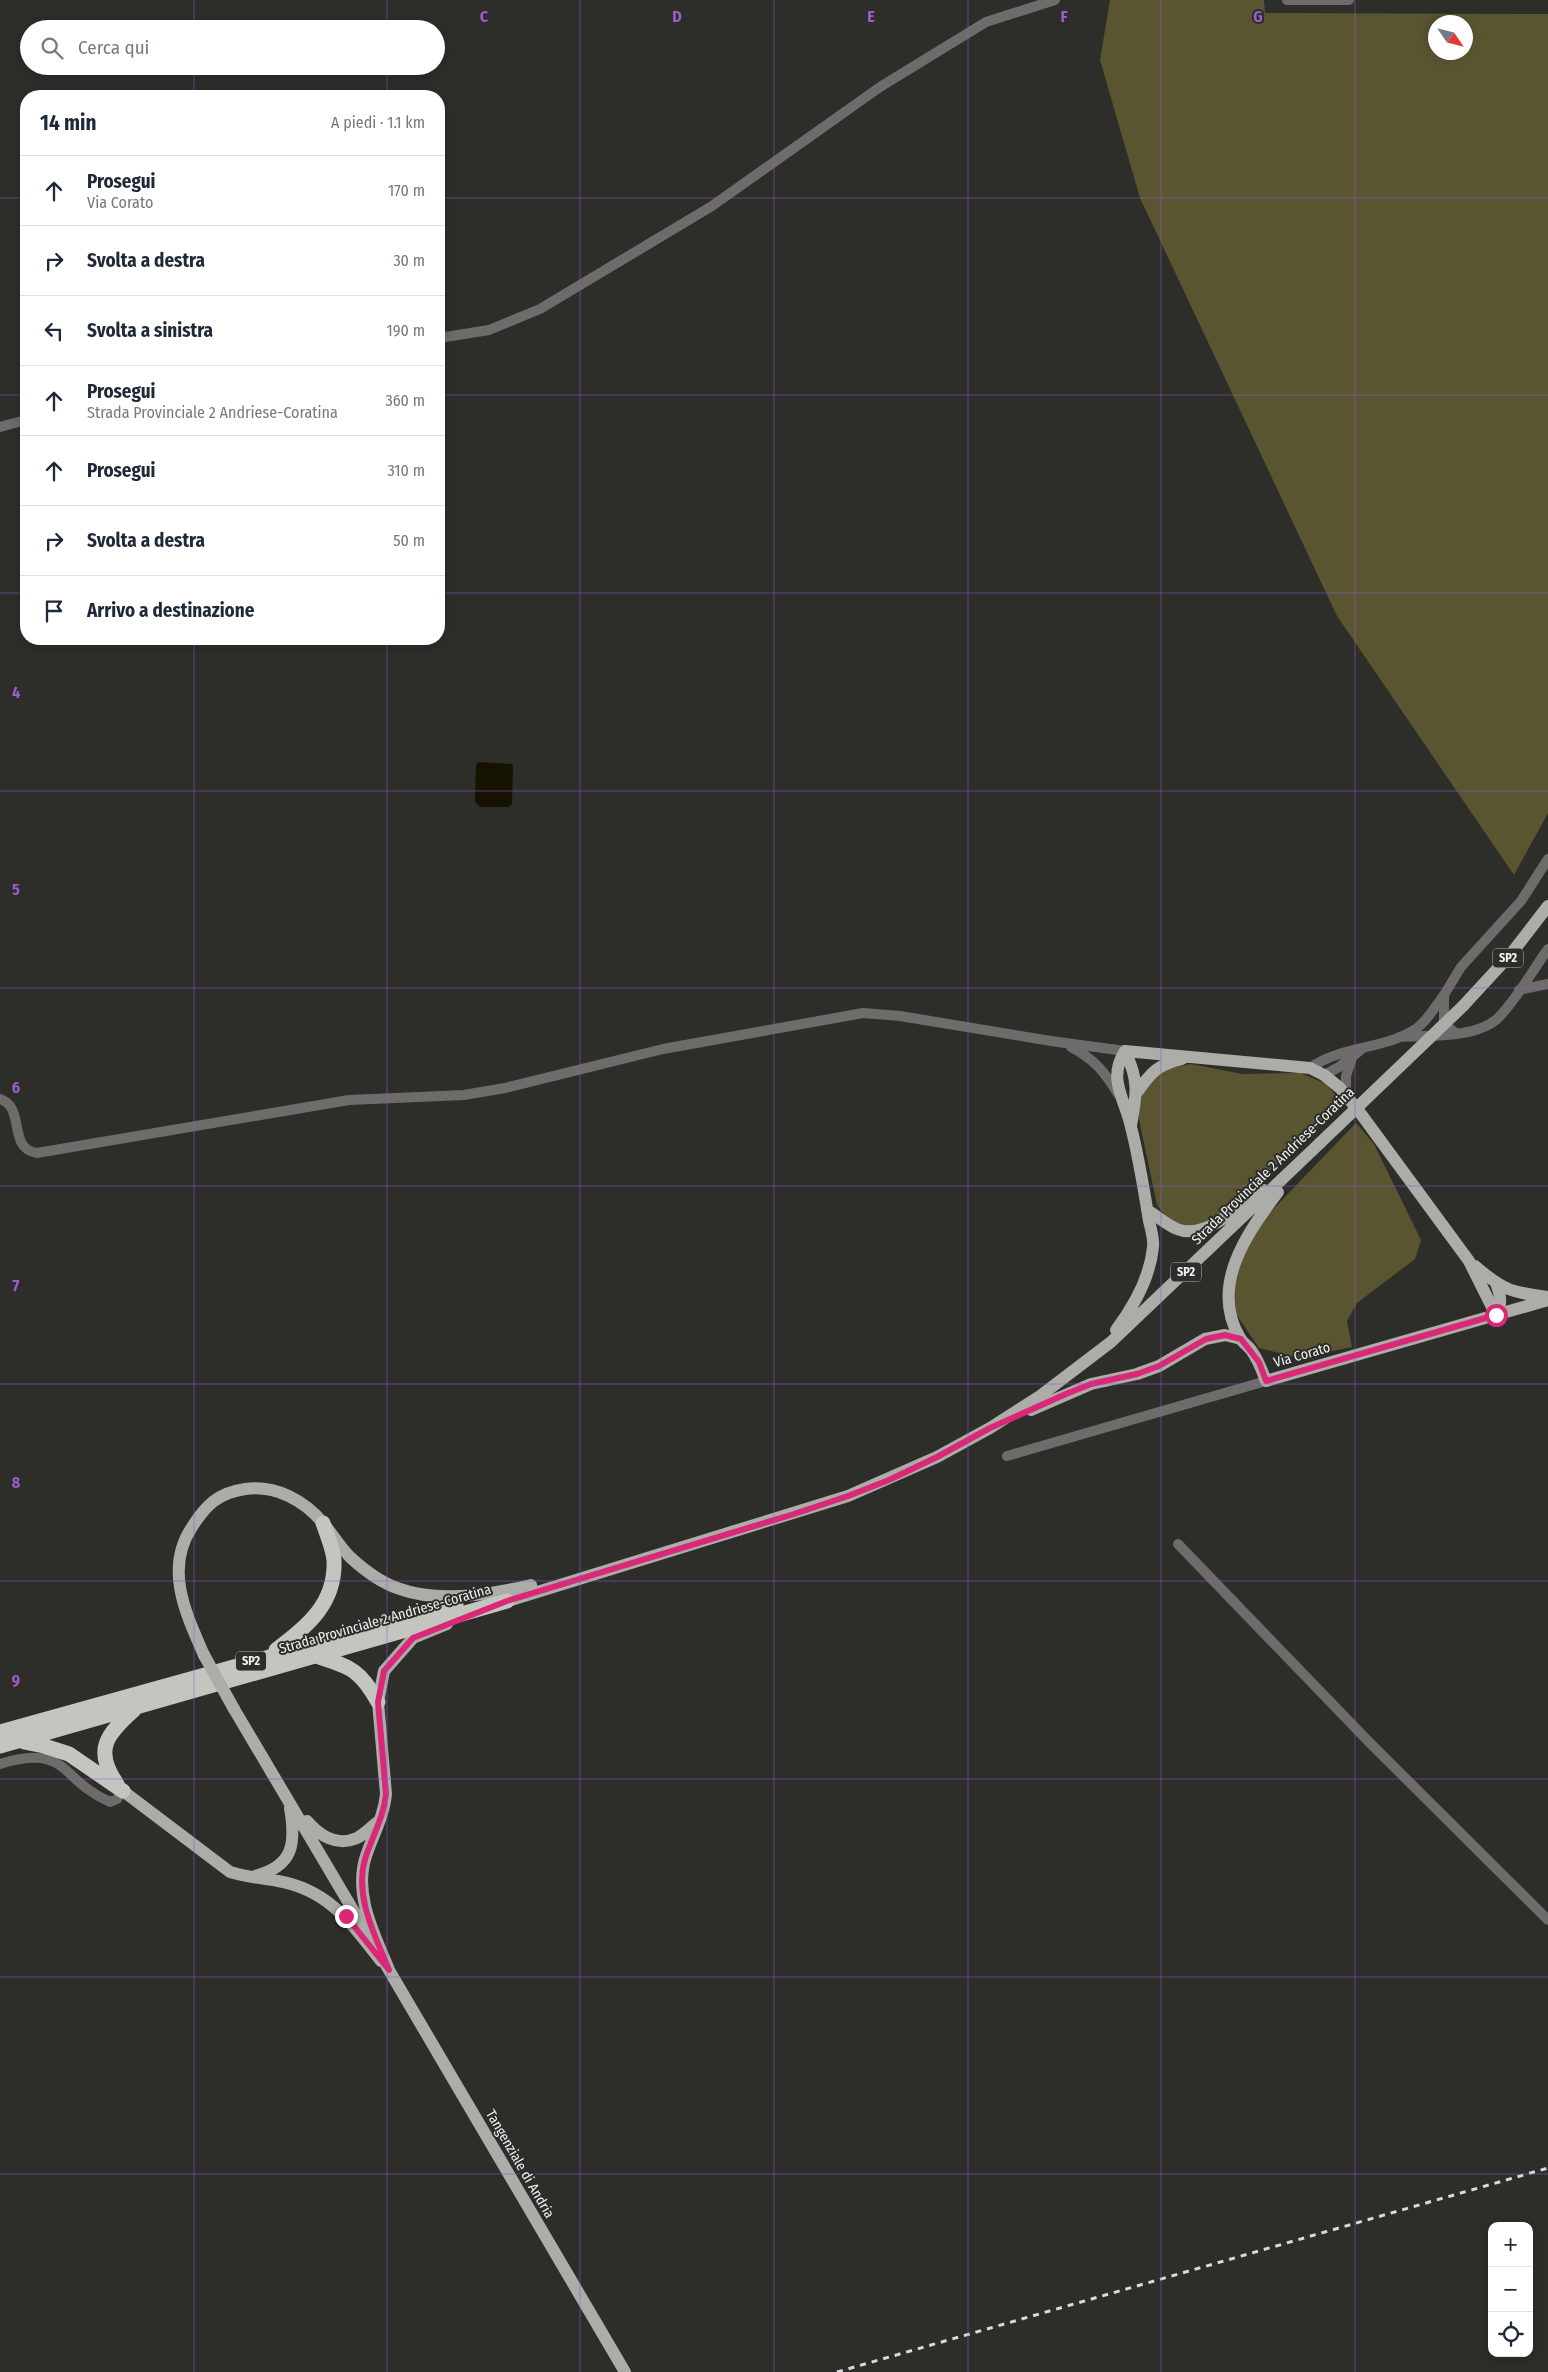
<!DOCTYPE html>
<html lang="it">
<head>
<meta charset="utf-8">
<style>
	:root { --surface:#fff; --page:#f6f6f7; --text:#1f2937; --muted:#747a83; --line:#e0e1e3 }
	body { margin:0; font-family:"Fira Sans Condensed",sans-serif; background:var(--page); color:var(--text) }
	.controls { position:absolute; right:15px; bottom:15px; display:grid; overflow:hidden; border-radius:10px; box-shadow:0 2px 12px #0003 }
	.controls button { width:45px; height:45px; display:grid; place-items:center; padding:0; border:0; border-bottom:1px solid var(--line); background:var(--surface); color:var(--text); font:25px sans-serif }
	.compass { position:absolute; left:1428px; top:15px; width:45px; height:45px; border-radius:50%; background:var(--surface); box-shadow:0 2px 12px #0003; rotate:125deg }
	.stop { position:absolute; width:15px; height:15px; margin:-11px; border:4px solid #db2777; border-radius:50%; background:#fff }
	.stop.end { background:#db2777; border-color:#fff; box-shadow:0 1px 5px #0008 }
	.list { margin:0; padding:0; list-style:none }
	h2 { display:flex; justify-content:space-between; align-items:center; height:65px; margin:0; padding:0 20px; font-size:21px }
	h2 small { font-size:16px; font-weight:400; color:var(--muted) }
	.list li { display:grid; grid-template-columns:32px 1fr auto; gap:15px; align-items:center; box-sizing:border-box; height:70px; padding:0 20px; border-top:1px solid var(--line) }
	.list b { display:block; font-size:19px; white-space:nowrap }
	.list p { margin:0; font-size:16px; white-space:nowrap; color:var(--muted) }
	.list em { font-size:16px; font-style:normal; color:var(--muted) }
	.icon { flex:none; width:28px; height:28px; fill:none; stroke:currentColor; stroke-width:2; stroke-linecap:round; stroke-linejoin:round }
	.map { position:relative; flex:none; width:1548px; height:2372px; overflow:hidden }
	.search { position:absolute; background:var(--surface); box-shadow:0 2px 12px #0003; left:20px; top:20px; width:425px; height:55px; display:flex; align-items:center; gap:12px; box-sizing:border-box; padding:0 18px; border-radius:28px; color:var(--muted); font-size:19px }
	.panel { position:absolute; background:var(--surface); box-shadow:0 2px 12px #0003; left:20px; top:90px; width:425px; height:555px; border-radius:20px }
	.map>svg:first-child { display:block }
	.green { fill:#5a5531; fill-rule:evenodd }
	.water { fill:#161200 }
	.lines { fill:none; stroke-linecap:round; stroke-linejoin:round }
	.minor { stroke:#6d6c6b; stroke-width:10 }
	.major { stroke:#acaca8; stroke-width:12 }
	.highway { stroke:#c5c5c0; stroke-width:15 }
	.rail { stroke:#dadad8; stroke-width:3; stroke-dasharray:6 6; stroke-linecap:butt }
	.major-bridge { stroke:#acaca8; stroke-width:12 }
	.route { stroke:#db2777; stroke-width:6 }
	.grid { fill:none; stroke:#985dcb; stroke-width:1; stroke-opacity:0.55 }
	.labels { text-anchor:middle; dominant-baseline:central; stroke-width:4; stroke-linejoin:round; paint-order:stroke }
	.shield { fill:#2d2d2a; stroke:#b6b6b4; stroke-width:1 }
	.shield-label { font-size:12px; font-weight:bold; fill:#f1f1ef }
	.street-label { font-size:14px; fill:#f1f1ef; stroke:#2d2d2a }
	.grid-label { font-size:16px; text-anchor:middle; font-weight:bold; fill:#985dcb; stroke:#2d2d2a; stroke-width:4; stroke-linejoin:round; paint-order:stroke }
</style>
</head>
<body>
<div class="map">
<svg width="1548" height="2372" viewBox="0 0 1548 2372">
	<rect width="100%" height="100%" fill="#2d2d2a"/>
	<path class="green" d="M1110,0h154l1,13 283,1v799l-34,62 -177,-259 -197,-418 -40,-138zM1466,22v30h-30v-30z
		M1191,1064l51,10 59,-1 25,11 17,20 -128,117 -25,8 -19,-6 -14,-18 -20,-95 3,-17 20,-23z
		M1356,1123l18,21 47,96 -6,19 -58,44 -10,18 5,26 -52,11 -41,-10 -27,-40 3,-39 22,-43z"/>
	<path class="water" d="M478,762l34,2 1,3 -1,37 -3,3h-29l-5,-5 1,-37z"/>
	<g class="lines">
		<path class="minor" d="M1287,0h62
			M439,338l50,-8 51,-21 172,-103 168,-119 106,-65 69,-22
			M0,427l26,-7
			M1519,990l29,-6
			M1457,1034l-13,-10v-29l17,-28 60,-66 27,-42
			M1399,1037c28,-2 79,2 100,-20 19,-19 33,-46 49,-68
			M1071,1047c23,12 34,25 47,47
			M1310,1068c32,-23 75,-18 107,-40 11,-8 19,-23 27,-33
			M1324,1075l15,-8 24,-19
			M1346,1096v-20l6,-18
			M0,1099c26,8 7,50 37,54l312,-53 115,-5 41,-7 158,-39 200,-36 37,3 151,25 74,10
			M1007,1456l259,-75
			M1178,1544l192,199 178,177
			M0,1764c70,-21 59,16 110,38l7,-3 6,-8"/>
		<path class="major" d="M1463,1006l48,-52 37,-48
			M1125,1051l185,17 14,7 16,13 21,26 108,147 27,54
			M1125,1051c14,29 12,43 6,74
			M1138,1091c14,-20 20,-26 44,-32
			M1278,1192c-31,41 -69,94 -38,146 3,5 8,8 11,12 7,9 11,20 15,31l282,-81
			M1147,1210c10,6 20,15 30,19 28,12 64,-25 87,-39
			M1475,1266c29,25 36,26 73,31
			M1496,1315c6,-11 5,-18 1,-29
			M1116,1330c18,-24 34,-52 37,-83 1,-8 -2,-18 -4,-26 -5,-31 -10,-63 -18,-94 -6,-28 -24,-48 -6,-76
			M1031,1410l60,-26 46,-10 22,-8 46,-27 20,-4 16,4
			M498,1604l350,-108 89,-39 53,-29 50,-32 71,-54 209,-199
			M204,1655c-18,-41 -40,-86 -12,-128 14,-22 26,-34 53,-38 31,-4 59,11 79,35 9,11 16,23 26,33 14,13 31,26 50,32 38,14 93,5 131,-4
			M234,1709l135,228
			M123,1791l107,81c16,5 31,6 48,9 51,9 73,42 103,80
			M307,1821c12,14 30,26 50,17 8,-4 15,-12 22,-17
			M255,1876c39,-10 41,-33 35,-68
			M386,1965l239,407
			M389,1970c-14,-35 -36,-75 -23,-114 7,-21 18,-40 20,-62l-8,-92 6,-31 29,-33 34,-14"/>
		<path class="highway" d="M276,1650c31,-24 60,-46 58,-90 -1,-12 -7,-25 -11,-37
			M316,1656c34,11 44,13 62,46
			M0,1732l456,-127
			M24,1742l20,4 25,8 54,37
			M0,1746l507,-145
			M117,1784c-24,-34 -10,-50 17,-74"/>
		<path class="rail" d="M837,2372l711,-204"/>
		<path class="major-bridge" d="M1320,1143l143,-137
			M204,1655l30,54"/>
	</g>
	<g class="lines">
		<path class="route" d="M346,1916l43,54c-14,-35 -36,-75 -23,-114 7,-21 18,-40 20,-62l-8,-92 6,-31 29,-33 94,-37 287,-87 54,-18 41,-16 48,-23 53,-29 76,-34 25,-10 46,-10 22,-8 47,-27 19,-4 16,4 18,23 7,19 230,-66"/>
	</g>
	<path class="grid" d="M194,0v29M387,0v29M580,0v2372M774,0v2372M968,0v2372M1161,0v2372M1355,0v2372M194,66v30M387,66v30M0,198h26M439,198h1109M0,395h26M439,395h1109M0,593h26M439,593h1109M194,639v1733M387,639v1733M0,791h1548M0,988h1548M0,1186h1548M0,1384h1548M0,1581h1548M0,1779h1548M0,1977h1548M0,2174h1548"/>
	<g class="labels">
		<g class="shield">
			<rect x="1493" y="948.5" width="30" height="19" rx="4"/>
			<rect x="1171" y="1262.5" width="30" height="19" rx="4"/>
			<rect x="236" y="1651.5" width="30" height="19" rx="4"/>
		</g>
		<g class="shield-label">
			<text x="1508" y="958">SP2</text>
			<text x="1186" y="1272">SP2</text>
			<text x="251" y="1661">SP2</text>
		</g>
		<g class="street-label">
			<text transform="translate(1273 1166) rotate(-44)">Strada Provinciale 2 Andriese-Coratina</text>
			<text transform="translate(1302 1355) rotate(-16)">Via Corato</text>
			<text transform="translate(385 1619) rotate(-16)">Strada Provinciale 2 Andriese-Coratina</text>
			<text transform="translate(520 2164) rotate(60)">Tangenziale di Andria</text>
		</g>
	</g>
	<g class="grid-label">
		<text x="484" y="22">C</text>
		<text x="677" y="22">D</text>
		<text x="871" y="22">E</text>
		<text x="1064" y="22">F</text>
		<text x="1258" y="22">G</text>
		<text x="16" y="698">4</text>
		<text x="16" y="895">5</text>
		<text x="16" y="1093">6</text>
		<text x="16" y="1291">7</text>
		<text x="16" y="1488">8</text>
		<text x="16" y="1686">9</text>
	</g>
</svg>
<div class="controls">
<button>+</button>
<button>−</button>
<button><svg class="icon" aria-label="locate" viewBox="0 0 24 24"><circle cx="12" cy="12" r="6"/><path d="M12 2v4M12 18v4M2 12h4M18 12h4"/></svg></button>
</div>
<svg class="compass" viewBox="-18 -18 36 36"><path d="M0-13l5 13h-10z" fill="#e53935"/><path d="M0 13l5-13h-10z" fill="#747a83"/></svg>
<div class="stop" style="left:1496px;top:1315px"></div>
<div class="stop end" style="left:346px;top:1916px"></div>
<div class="search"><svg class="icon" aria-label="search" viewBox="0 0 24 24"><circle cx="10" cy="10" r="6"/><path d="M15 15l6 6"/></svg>Cerca qui</div>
<section class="panel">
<h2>14 min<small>A piedi · 1.1 km</small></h2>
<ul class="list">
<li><svg class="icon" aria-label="ahead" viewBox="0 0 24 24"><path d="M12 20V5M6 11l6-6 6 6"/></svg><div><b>Prosegui</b><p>Via Corato</p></div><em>170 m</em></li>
<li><svg class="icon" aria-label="right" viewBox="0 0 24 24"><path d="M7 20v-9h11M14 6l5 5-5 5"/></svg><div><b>Svolta a destra</b></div><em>30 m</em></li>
<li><svg class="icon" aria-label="left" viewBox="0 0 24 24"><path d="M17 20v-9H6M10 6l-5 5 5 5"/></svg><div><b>Svolta a sinistra</b></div><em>190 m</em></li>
<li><svg class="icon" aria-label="ahead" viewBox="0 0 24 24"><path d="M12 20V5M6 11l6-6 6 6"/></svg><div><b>Prosegui</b><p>Strada Provinciale 2 Andriese-Coratina</p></div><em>360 m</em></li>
<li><svg class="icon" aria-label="ahead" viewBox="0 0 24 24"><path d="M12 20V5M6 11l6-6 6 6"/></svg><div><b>Prosegui</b></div><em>310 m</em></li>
<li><svg class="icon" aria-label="right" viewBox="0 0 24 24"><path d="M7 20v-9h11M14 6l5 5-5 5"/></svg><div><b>Svolta a destra</b></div><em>50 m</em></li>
<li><svg class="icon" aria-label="arrive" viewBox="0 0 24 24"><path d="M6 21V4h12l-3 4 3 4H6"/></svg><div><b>Arrivo a destinazione</b></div></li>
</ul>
</section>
</div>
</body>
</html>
